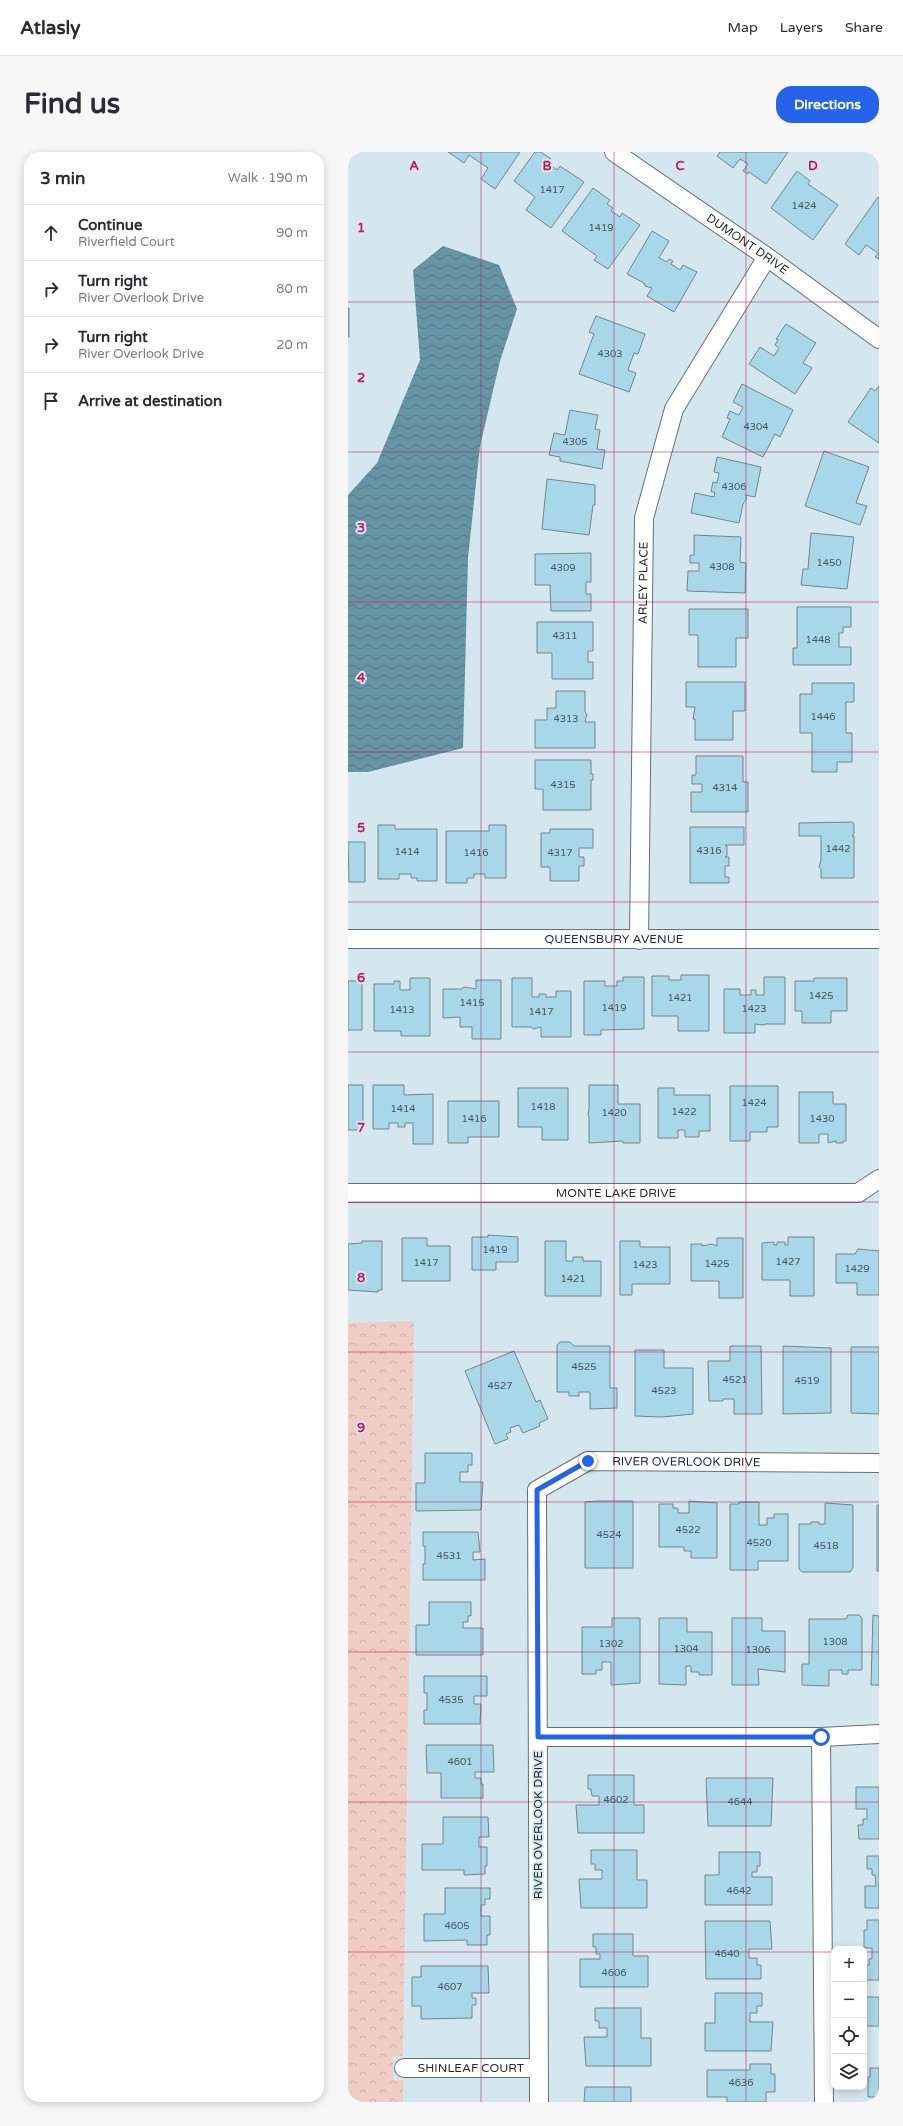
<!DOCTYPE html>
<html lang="en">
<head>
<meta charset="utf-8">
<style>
	:root { --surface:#fff; --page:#f7f7f7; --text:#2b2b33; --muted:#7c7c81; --line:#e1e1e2; --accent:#2563eb }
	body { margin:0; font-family:"Varela Round",sans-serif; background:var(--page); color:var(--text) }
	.controls { position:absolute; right:12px; bottom:12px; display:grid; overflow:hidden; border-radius:8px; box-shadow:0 2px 10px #0003 }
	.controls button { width:36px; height:36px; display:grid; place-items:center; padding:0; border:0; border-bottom:1px solid var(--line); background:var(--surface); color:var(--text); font:20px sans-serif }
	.stop { position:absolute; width:12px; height:12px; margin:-9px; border:3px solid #2563eb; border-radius:50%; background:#fff }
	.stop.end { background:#2563eb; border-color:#fff; box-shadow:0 1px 4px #0008 }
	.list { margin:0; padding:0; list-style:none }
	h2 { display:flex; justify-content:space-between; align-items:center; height:52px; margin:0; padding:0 16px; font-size:17px }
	h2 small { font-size:13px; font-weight:400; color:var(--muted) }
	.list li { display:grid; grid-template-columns:26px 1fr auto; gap:12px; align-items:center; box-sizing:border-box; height:56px; padding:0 16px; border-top:1px solid var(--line) }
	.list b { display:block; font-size:15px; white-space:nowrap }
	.list p { margin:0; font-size:13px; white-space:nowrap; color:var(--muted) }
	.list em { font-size:13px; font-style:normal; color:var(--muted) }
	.icon { flex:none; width:22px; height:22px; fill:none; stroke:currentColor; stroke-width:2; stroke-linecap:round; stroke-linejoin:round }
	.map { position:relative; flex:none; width:531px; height:1950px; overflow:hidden; border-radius:16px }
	header { display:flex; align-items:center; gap:24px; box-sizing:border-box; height:56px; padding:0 20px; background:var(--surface); border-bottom:1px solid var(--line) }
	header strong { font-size:19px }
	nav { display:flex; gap:22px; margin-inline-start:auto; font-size:14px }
	.intro { display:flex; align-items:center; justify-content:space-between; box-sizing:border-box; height:96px; padding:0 24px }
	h1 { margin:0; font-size:28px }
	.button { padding:10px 18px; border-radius:16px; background:var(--accent); color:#fff; font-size:14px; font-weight:700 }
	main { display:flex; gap:24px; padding:0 24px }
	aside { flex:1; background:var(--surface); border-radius:16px; box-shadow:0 2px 10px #0003 }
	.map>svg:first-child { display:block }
	.forest { fill:url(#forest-crowns) }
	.water { fill:url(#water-waves) }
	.building { fill:#a8d7e9; stroke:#74848a }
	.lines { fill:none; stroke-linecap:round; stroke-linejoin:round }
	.minor-casing { stroke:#627177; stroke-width:20 }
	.minor { stroke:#fff; stroke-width:18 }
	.route { stroke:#2563eb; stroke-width:5 }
	.grid { fill:none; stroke:#c2185b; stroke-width:1; stroke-opacity:0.55 }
	.labels { text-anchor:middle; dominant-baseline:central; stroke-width:4; stroke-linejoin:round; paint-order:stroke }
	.number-label { font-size:10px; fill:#45565c }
	.street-label { font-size:12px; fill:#242b2d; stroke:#d5e7ee }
	.grid-label { font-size:13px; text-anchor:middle; font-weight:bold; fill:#c2185b; stroke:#d5e7ee; stroke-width:4; stroke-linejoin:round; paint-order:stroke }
</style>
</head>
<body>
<header>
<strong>Atlasly</strong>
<nav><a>Map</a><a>Layers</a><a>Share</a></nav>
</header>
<div class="intro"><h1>Find us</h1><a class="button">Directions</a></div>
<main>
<aside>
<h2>3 min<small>Walk · 190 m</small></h2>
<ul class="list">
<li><svg class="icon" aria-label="ahead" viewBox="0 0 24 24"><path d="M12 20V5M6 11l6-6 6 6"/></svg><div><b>Continue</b><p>Riverfield Court</p></div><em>90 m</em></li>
<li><svg class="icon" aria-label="right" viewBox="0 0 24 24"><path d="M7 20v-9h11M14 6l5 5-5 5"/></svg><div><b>Turn right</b><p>River Overlook Drive</p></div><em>80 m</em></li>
<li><svg class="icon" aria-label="right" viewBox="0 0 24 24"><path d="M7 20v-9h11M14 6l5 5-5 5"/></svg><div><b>Turn right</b><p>River Overlook Drive</p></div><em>20 m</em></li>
<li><svg class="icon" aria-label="arrive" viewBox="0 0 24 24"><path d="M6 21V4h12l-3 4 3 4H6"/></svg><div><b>Arrive at destination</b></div></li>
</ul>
</aside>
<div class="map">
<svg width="531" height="1950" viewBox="0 0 531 1950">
	<defs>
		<pattern id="forest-crowns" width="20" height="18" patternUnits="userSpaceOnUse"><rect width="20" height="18" fill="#efcdc4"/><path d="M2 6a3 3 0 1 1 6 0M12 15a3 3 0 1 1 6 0" fill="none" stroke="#cdb0a9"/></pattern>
		<pattern id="water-waves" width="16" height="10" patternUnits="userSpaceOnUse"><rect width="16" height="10" fill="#6794a5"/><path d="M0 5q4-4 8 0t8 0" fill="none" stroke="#557987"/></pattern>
	</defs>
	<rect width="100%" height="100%" fill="#d5e7ee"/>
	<path class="forest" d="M66,1169l-11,735h-10v24h10v22h-55v-779z"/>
	<path class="water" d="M95,94l56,19 18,44 -17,52 -20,85 -12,112 -5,190 -95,24h-20v-277l29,-32 43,-103 -7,-90z"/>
	<path class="building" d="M100,0h72l-25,37 -14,-10 7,-11 -19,-13 -5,8z
		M187,0h6l10,7 -3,4 9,7 3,-4 24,16 -33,46 -25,-18 9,-13 -21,-16z
		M372,0h68l-22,32 -17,-12 -1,2 -5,-3 5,-7 -8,-5 -7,9 -16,-12z
		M449,19l13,10 -2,3 30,21 -25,35 -42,-32z
		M245,36l17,12 -3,4 6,4 -2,3 9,6 2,-4 18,12 -32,44 -14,-9 3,-4 -35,-25z
		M530,45l1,1v61l-4,-2 3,-4 -12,-8 -7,10 -14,-11z
		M304,79l17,10 -10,17 8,4 2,-3 4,2 -2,3 9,6 3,-5 14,7 -23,40 -27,-16 5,-8 -7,-2 -1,-3 -17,-9z
		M0,156h1v29h-1z
		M248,164l49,18 -7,20 -4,-1 -6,17 8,3 -7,19 -50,-18 15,-40 -5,-2z
		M438,172l30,19 -13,20 9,5 -17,26 -46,-30 11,-17 14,9 5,-8 -4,-3 3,-5 -2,-1z
		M394,232l51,26 -13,27 -5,-3 -12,23 -41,-20 8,-18 -3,-1 3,-7 9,4 4,-8 -10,-5z
		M531,234v57l-31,-21 23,-34 4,3z
		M222,258l28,5 -3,14 5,1 -3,19 8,1 -3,19 -42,-8v-4l-11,-2 5,-22 11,2z
		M476,299l45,16 -13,36 11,3 -7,19 -55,-19z
		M369,305l44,10 -6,30 -10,-2 2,3 -4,6 -4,19 -48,-10 4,-20 19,4 1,-5h-4l2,-10 4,1 2,-10 -5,-1z
		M199,327l48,6v20h-2l-4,30 -47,-6z
		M463,381l43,4 -7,52 -46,-4 2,-16h5z
		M346,383l47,2 -1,25 6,1 -1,30 -58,-2 1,-20h11v-8h-9v-8h4z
		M243,401v29h-5v12h5v17h-40l-1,-26h-15v-31z
		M449,455h54v20h-8v6h-4v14h12v18h-58v-17h4z
		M341,457h59v29h-12v29h-38v-32h-9z
		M189,470h56v29h-5v11h5v17h-41v-26h-15z
		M338,530h59v29h-12v29h-38v-21h-2l2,-12h-9z
		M464,531h42v19h-8v31h6v29h-15v10h-25v-39h-12v-39h12z
		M208,539h29v21l2,2 -2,8h10v26h-60v-28h12v-12h9z
		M348,604h47v26h5v30h-57v-20h11v-8h-10v-9h4z
		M187,608h56v14h2v6h-2v30h-48v-21h-8z
		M504,670l2,2v10l-2,2h2v42h-33v-9l-2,-2 2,-6v-25h-22v-13z
		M30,673h17v4h42v52h-20v-3h-6v-4h-12v5h-21z
		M141,673h17v53h-21v-4h-11v4h-7v5h-21v-52h43z
		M342,675h54v18h-19l2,1v10l-2,1h4v9h-4v11h4v6h-39z
		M202,677h43v19h-14v9h5v9h-5v15h-29v-14h-9v-34h9z
		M0,690h17v40h-16z
		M333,823h28v56h-31v-15h-26v-40h17v4h12z
		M275,825h21v52l-43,1v5h-17v-54h21v5h12v-5h6z
		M416,825h21v47h-19l-3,1 -8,-1v9h-31v-44h16v6h11v-5h5v5h8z
		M62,826h20v58h-29v-5h-27v-47h20v-3h6v9h10z
		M164,826h20v19h7v-3h7v3h10v-6h15v46h-30v-10l-8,2 -2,-2h-19z
		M466,826h33v33h-16v12h-29v-12h-7v-30h19z
		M128,828h25v59h-29v-12h-12v-10l-17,1v-29h19l2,-2 12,2z
		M0,829h14v49h-14z
		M0,933h15v45h-15z
		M25,933h31v10l29,-1v50h-20v-21h-8v4h-7v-4h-9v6h-16z
		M241,933h29v19h22v39h-17v-2l-34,2v-26l-1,-2 1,-6z
		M382,934h48v41h-11v5h-17v9h-20z
		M170,936h50v52h-26v-13h-24z
		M310,936h16v7h36v36h-11v6h-14v-7h-7v8h-20z
		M451,940h34v12h13v37h-3v2h-7v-2l-8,2v-9h-9v9h-20z
		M100,949h51v36h-31v6h-20z
		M140,1083l30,2v25h-22v8h-24v-33h16z
		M440,1085h26v59h-24v-16h-28v-37l12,-1v3h3v-3h8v3h3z
		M54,1086h25v8h23v35h-48z
		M369,1086h26v60h-24v-17h-28v-37h11v2l10,-2 5,2z
		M14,1089h20v49h-4v2l-30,-2v-46l14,-1z
		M197,1089h21v20h7v-4h10v4h18v35h-56z
		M272,1089h20v6h30v37h-38v11h-12z
		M510,1097l21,2v44h-22v-12h-21v-29h19z
		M212,1190h10l4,4h36v42h7v20l-27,1v-17h-11v4h-10v-4h-12v-47z
		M382,1194h31l1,68h-28v-15h-11v2h-14l-1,-40h22z
		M435,1194l48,2v65l-48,1z
		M503,1195h28v67l-28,-1z
		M287,1198h29v18h29v46l-31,3 -27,-1z
		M166,1199l22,51 4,-2 8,19 -9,4 1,3 -17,7 -4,-8 -9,3 1,4 -5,2 2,5 -13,5 -30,-73z
		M77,1301h47v12h-4v7h-8v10h23l-2,28 -65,1v-28h9z
		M249,1349h36v67h-48v-66z
		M341,1349l28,2v55h-26v-7h-7v-4h-25v-43h14v4h5v5h11z
		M391,1350h20v23h8v-7h7v-4h14v47h-30v9h-28v-66h9z
		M477,1351l28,2v63l-3,4h-48l-3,-3v-45h12v-2h8v2h6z
		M529,1353h2v66h-2z
		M75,1380h55l2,20h-7v8l12,-1v21h-62v-16h2v-18h-2z
		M81,1450h42v14h-3v6h-5v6h20v27h-67v-30h13z
		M500,1463h11l3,3v52h-14v4h-6v-4h-13v16l-27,-1v-21h7v-45h37z
		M525,1463l6,1v69h-8z
		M264,1466h28v65l-29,2v-23h-9v8h-6v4h-14v-47h30z
		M311,1466h28v14h25v43h-13v-3h-8v-6h-5v19l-27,-1z
		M384,1466h30v13h23v41l-27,-3 1,16h-27z
		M76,1524h63v20h-13v8h7l-1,20h-56v-14h3v-17h-3z
		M78,1593h67l1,27h-19v6h6v6h2v14h-42v-25h-14z
		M240,1623h46v30h10v28h-66l-2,-28h23v-9h-7l-1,-7h-3z
		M358,1626h67l-2,48h-63z
		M508,1635h23v52h-20l-1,-14h5v-6h4v-10h-11z
		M95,1665h45l1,20h-10v10h8v19h-2v8l-21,1v-5h-42v-26h21z
		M243,1698h46v30h10v28h-66l-2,-29h23v-9h-7v-6h-4z
		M371,1700h41v14h-3v6h-5v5h20v28h-67v-30h14z
		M519,1704h12v52h-14v-22h11l-1,-11h-3v-6h-5z
		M97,1736h45v11h-5v6h-4v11h9v19h-3v10h-20v-5l-43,1v-27h21z
		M519,1768h12v60h-14v-15h4v-6h3v-11h-8v-18h3z
		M357,1769h65l2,28h-23v9h8v7h4v14h-55z
		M245,1782h40v22h15v31h-68v-28h20v-5h-4v-7h-3z
		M73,1814h67l1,27h-17v5h4v7h-4v13l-51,1v-13h-9v-29h9z
		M367,1841h47v13h-5v7h-7v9h23l-2,29h-66v-28h10z
		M518,1845h13v29h-14z
		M247,1856h46v30h10v28h-65l-2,-29h23v-9h-8v-7h-4z
		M402,1912h21v10h4v18h-9v10h-39v-5h-20v-27h43z
		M522,1916h9v29h-11v-20h2z
		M237,1935h46v15h-47z"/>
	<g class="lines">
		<defs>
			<g id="minor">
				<path id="s1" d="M266,0l153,105 112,82"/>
				<path id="s2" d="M0,787h531"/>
				<path id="s3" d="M291,788l5,-422 30,-109 93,-152"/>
				<path id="s4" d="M0,1041h510l21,-14"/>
				<path d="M190,1585h283l58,-3"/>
				<path d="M473,1585l3,365"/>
				<path id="s5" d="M56,1916h134"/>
				<path id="s6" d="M191,1950l-2,-612 51,-29 291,2"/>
			</g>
		</defs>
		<use href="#minor" class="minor-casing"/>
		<use href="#minor" class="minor"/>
	</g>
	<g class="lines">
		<path class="route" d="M240,1309l-51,29 1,247h283"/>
	</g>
	<path class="grid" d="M133,0v1950M266,0v1950M398,0v1950M0,150h531M0,300h531M0,450h531M0,600h531M0,750h531M0,900h531M0,1050h531M0,1200h531M0,1350h531M0,1500h531M0,1650h531M0,1800h486M516,1800h15"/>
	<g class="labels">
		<g class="number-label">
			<text x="204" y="38">1417</text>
			<text x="456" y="54">1424</text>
			<text x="253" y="76">1419</text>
			<text x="262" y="202">4303</text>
			<text x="408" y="275">4304</text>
			<text x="227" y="290">4305</text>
			<text x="386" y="335">4306</text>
			<text x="481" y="411">1450</text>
			<text x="374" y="415">4308</text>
			<text x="215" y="416">4309</text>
			<text x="217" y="484">4311</text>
			<text x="470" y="488">1448</text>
			<text x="475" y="565">1446</text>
			<text x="218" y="567">4313</text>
			<text x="215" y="633">4315</text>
			<text x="377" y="636">4314</text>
			<text x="490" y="697">1442</text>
			<text x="361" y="699">4316</text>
			<text x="59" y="700">1414</text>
			<text x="128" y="701">1416</text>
			<text x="212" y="701">4317</text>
			<text x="473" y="844">1425</text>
			<text x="332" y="846">1421</text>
			<text x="124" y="851">1415</text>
			<text x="266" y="856">1419</text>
			<text x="406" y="857">1423</text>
			<text x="54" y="858">1413</text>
			<text x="193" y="860">1417</text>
			<text x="406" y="951">1424</text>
			<text x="195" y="955">1418</text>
			<text x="55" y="957">1414</text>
			<text x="336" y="960">1422</text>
			<text x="266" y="961">1420</text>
			<text x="126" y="967">1416</text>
			<text x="474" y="967">1430</text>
			<text x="147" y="1098">1419</text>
			<text x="440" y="1110">1427</text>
			<text x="78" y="1111">1417</text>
			<text x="369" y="1112">1425</text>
			<text x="297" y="1113">1423</text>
			<text x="509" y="1117">1429</text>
			<text x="225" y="1127">1421</text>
			<text x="236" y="1215">4525</text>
			<text x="387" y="1228">4521</text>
			<text x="459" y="1229">4519</text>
			<text x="152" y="1234">4527</text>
			<text x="316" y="1239">4523</text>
			<text x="340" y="1378">4522</text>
			<text x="261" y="1383">4524</text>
			<text x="411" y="1391">4520</text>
			<text x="478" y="1394">4518</text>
			<text x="101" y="1404">4531</text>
			<text x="487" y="1490">1308</text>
			<text x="263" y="1492">1302</text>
			<text x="338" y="1497">1304</text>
			<text x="410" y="1498">1306</text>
			<text x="103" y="1548">4535</text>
			<text x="112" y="1610">4601</text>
			<text x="268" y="1648">4602</text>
			<text x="392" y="1650">4644</text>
			<text x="391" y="1739">4642</text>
			<text x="109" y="1774">4605</text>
			<text x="379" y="1802">4640</text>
			<text x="266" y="1821">4606</text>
			<text x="102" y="1835">4607</text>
			<text x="393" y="1931">4636</text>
		</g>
		<g class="street-label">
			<text stroke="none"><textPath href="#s1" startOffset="162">DUMONT DRIVE</textPath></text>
			<text stroke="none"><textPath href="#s3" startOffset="357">ARLEY PLACE</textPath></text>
			<text stroke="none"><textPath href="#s2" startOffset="266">QUEENSBURY AVENUE</textPath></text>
			<text stroke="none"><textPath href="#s4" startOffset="268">MONTE LAKE DRIVE</textPath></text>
			<text stroke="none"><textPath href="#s6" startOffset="769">RIVER OVERLOOK DRIVE</textPath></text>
			<text transform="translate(190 1673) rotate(-90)">RIVER OVERLOOK DRIVE</text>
			<text stroke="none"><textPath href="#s5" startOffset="67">SHINLEAF COURT</textPath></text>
		</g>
	</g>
	<g class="grid-label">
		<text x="66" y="18">A</text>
		<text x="199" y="18">B</text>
		<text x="332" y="18">C</text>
		<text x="465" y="18">D</text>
		<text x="13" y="80">1</text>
		<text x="13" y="230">2</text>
		<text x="13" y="380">3</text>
		<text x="13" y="530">4</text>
		<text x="13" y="680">5</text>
		<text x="13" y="830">6</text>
		<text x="13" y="980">7</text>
		<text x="13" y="1130">8</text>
		<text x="13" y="1280">9</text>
	</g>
</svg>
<div class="controls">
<button>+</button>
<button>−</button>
<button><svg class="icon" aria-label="locate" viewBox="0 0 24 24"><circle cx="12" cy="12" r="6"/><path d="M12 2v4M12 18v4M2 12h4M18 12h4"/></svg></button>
<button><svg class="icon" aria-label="layers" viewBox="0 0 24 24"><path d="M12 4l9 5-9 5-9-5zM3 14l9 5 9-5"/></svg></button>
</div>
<div class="stop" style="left:473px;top:1585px"></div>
<div class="stop end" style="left:240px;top:1309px"></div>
</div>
</main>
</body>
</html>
